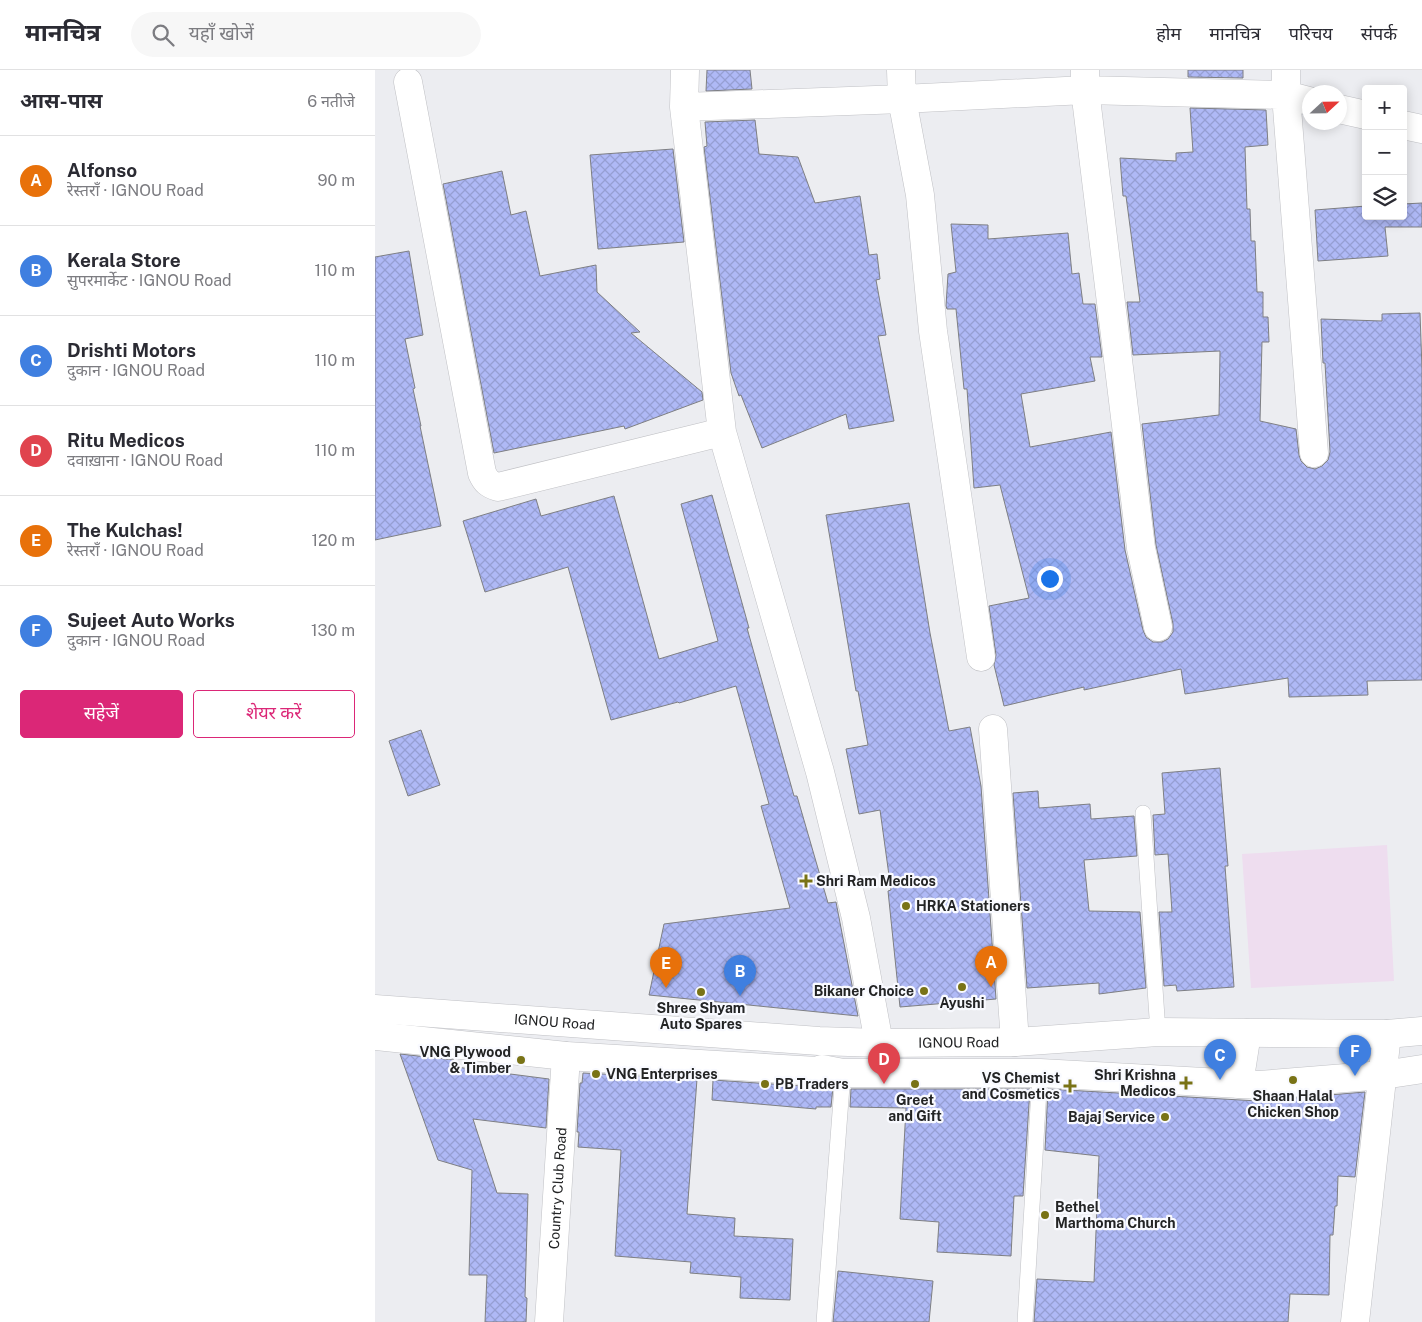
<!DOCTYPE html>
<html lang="hi">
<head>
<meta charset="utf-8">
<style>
	:root { --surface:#fff; --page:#f7f7f7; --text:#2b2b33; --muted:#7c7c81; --line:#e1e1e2; --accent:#db2777 }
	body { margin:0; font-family:"Public Sans","Noto Sans Devanagari",sans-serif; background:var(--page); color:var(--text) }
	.controls { position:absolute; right:15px; top:15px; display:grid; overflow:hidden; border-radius:5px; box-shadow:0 2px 12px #0003 }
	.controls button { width:45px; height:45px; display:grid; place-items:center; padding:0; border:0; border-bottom:1px solid var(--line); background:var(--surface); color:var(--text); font:25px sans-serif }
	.compass { position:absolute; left:927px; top:15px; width:45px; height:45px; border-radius:50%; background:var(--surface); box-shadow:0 2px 12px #0003; rotate:68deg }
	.you { position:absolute; left:674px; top:508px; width:18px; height:18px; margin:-12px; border:4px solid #fff; border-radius:50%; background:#1a73e8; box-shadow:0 0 0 8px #1a73e833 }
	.badge { display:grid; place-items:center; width:32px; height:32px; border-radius:50%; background:var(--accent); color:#fff; font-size:16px; font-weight:700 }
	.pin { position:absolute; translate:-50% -41px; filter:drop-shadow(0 1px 2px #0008) }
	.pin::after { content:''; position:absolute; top:26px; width:18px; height:15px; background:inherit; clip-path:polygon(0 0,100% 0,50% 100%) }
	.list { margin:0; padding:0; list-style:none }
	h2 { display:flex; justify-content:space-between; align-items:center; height:65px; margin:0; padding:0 20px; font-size:21px }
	h2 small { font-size:16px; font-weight:400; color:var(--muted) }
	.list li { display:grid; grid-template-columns:32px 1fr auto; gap:15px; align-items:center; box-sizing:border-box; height:90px; padding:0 20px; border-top:1px solid var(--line) }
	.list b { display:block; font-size:19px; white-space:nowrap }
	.list p { margin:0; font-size:16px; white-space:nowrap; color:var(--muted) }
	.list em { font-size:16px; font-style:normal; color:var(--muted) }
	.actions { display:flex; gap:10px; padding:15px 20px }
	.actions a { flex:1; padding:11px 0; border:1px solid var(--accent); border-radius:5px; text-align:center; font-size:18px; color:var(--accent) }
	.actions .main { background:var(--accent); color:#fff }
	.icon { flex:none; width:28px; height:28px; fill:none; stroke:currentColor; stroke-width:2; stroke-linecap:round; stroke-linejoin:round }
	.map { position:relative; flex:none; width:1047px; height:1252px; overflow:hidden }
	header { display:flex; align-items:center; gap:30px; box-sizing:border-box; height:70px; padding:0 25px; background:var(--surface); border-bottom:1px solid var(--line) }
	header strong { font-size:24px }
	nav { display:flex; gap:28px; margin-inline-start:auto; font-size:18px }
	.search { width:350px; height:45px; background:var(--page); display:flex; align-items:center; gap:12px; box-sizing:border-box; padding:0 18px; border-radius:28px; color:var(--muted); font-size:19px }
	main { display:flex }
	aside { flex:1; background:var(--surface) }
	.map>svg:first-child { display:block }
	.commercial { fill:#eeddef }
	.building { fill:url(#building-cross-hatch); stroke:#7e7f83 }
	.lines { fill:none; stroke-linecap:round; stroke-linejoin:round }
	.service-casing { stroke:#c0c1c5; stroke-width:16 }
	.minor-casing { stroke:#c0c1c5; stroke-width:29 }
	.tertiary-casing { stroke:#c0c1c5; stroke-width:29 }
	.service { stroke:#fff; stroke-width:15 }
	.minor { stroke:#fff; stroke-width:28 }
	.tertiary { stroke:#fff; stroke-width:28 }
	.poi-dot { fill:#797316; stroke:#f9faff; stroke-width:2 }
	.labels { text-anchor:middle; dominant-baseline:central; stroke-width:4.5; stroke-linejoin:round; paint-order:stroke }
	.poi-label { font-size:14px; font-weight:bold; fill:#232425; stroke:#f9faff; text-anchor:start }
	.street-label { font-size:14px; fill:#232425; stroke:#f9faff }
</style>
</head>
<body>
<header>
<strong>मानचित्र</strong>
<div class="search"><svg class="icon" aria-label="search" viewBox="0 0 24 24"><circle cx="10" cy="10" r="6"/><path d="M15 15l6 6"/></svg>यहाँ खोजें</div>
<nav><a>होम</a><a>मानचित्र</a><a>परिचय</a><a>संपर्क</a></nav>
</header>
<main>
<aside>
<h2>आस-पास<small>6 नतीजे</small></h2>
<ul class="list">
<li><span class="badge" style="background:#e8710a">A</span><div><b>Alfonso</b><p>रेस्तराँ · IGNOU Road</p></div><em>90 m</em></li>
<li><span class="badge" style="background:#3f7fe0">B</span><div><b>Kerala Store</b><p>सुपरमार्केट · IGNOU Road</p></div><em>110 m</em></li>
<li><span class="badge" style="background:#3f7fe0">C</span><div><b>Drishti Motors</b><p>दुकान · IGNOU Road</p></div><em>110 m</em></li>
<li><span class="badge" style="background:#e0444e">D</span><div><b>Ritu Medicos</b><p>दवाख़ाना · IGNOU Road</p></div><em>110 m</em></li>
<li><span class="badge" style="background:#e8710a">E</span><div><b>The Kulchas!</b><p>रेस्तराँ · IGNOU Road</p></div><em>120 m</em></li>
<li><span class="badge" style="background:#3f7fe0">F</span><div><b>Sujeet Auto Works</b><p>दुकान · IGNOU Road</p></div><em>130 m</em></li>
</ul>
<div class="actions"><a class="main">सहेजें</a><a>शेयर करें</a></div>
</aside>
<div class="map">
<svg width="1047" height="1252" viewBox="0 0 1047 1252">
	<defs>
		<pattern id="building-cross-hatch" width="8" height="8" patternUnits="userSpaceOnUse" patternTransform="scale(1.25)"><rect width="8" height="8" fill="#afb9f6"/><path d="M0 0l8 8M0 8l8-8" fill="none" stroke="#969fd3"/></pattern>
	</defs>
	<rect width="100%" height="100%" fill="#ecedf1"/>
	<path class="commercial" d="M1012,775l7,136 -143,7 -9,-134z"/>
	<path class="building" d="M332,0h43l2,19 -46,2z
		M813,0h55v8l-55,-1z
		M815,38l76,2 2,35 -23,2 2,62h3l1,32h4l2,51h6v25h5l1,25h-7l-2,79 36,8 3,26 2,6 6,6 8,2 7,-3 6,-6 2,-8 -5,-89h-2l-2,-44 61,2v-7l38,-1 2,56v311l-55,1 1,14 -79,2 -1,-19 -103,16 -4,-25 -97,21v-3l-80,19 -10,-41 2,-10 -7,-49 40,-8 -29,-113 -26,3 -7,-99h-3l-8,-80h-9l-1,-3 2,-32 8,-2 -5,-48 37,1v14l80,-6 4,41 7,-1 4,31h12l7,53h-12l5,24 -74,13 9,53 81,-15 14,118 18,80 3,7 7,5h9l6,-3 5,-7v-8l-17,-79 -14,-121 77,-9 1,-64 -87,4 -6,-53h13l-14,-106h-3l-3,-38 56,3v-8l17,-1z
		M380,50l4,34 39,3 17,46 45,-7 9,59 8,-1 3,25 -4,1 10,55 -8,1 16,85 -45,8 -3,-15 -84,34 -21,-53 -2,1 -8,-23 -27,-226 3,-1 -2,-24z
		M298,79l11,93 -86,7 -8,-94z
		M127,101l9,44 15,-4 14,65 56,-11 1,27 43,40 -9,1 71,59 1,8 -78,29 -1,-3 -130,27 -51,-269z
		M1047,133v24h-37l3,29 -70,5 -3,-51 51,-4v10h37v-12z
		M34,181l14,84 -18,4 10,49 -2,1 8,37h-1l21,100 -66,14v-283z
		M337,425l37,133h-2l47,168h3l31,107 8,-1 22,114 -209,-21 15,-71 126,-16 -29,-102 8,-2 -33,-118 -57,17 -1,-1 -67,18 -43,-153 -83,25 -22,-71 73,-22 5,17 73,-20 45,163 59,-18 -37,-137z
		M534,433l21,130 19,98 21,-4 11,59 15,213 -96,8 -12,-116 3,-1 -11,-80 -21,4 -13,-65 22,-4 -10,-54h-2l-30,-176z
		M46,660l19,55 -32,11 -19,-55z
		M845,698l8,98h-3l9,121 -57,4 -1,-6 -12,1 -5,-74h13l-4,-58 -13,1 -2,-40 12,-1 -3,-41z
		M663,721l1,17 51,-4 1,15 43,-3 3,40 -53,4 5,51 51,1 6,76 -47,6v-11l-72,5 -14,-195z
		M25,984l54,6 2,7 93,12 -3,49 -73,-9 24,74 31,1 -3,103 2,1 -1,24h-41l2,-47h-18l3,-105 -34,-10z
		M208,1003l114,6 -10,135 48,4 -1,18 59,3 -3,61 -50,-2 1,-21 -51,-4 1,-11 -76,-6 6,-106 -43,-3 1,-15h-2l3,-49h2z
		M338,1010l103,7 8,-2 9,2 -2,20h-15v2l-104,-9z
		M476,1019h179l-7,107h-9l-3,60 -74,-4 2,-30 -39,-3 6,-111 -56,-1z
		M673,1019l210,12 107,-9 -10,85 -17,-1 -1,30h-2l-2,29h-3l-1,60 -39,-1 -2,28h-254l3,-43 57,3 5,-126 -54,-6z
		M463,1201l95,10 -4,41h-96z"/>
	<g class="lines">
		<defs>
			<path id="service" d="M768,743l15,219
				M449,1252l19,-249
				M650,1252l15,-249"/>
			<path id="minor" d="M310,0l-1,37 38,325 98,340 36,146 23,125
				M526,0l1,29 18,96 13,136 48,326
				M710,0v20l56,458 17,79
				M911,0v25l28,358
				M33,12l74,391c4,9 7,11 16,14l224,-55
				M309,37l218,-8 183,-9 201,5 23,6
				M964,39l27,6
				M1028,55l19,4
				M618,659l22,313
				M980,1252l32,-288"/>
			<g id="tertiary">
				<path id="s1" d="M0,939l444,32 60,2 136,-1 143,-10 229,2 35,-3"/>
				<path d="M0,966l191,20 251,15 5,-2 21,4h197l219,12 124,-10 39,-6"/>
				<path d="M864,1014l8,-51"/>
				<path id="s2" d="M174,1252l17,-266"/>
			</g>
		</defs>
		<use href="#service" class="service-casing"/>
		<use href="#minor" class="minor-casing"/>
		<use href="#tertiary" class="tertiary-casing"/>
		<use href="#service" class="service"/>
		<use href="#minor" class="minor"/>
		<use href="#tertiary" class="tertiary"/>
	</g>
	<g class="poi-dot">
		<path d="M428.5 803.5h5v5h5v5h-5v5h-5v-5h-5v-5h5z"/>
		<circle cx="531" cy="836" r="5"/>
		<circle cx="587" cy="917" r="5"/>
		<circle cx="549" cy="921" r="5"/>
		<circle cx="326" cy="922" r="5"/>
		<circle cx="146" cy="990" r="5"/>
		<circle cx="221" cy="1004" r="5"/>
		<circle cx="918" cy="1010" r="5"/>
		<path d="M808.5 1005.5h5v5h5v5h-5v5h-5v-5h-5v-5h5z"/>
		<circle cx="390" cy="1014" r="5"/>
		<circle cx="540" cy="1014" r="5"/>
		<path d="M692.5 1008.5h5v5h5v5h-5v5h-5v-5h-5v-5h5z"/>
		<circle cx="790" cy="1047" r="5"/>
		<circle cx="670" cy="1145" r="5"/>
	</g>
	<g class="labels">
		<g class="poi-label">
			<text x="441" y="811">Shri Ram Medicos</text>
			<text x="541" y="836">HRKA Stationers</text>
			<text x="539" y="921" text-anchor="end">Bikaner Choice</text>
			<text x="587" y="933" text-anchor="middle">Ayushi</text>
			<text x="326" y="938" text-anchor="middle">Shree Shyam<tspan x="326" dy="16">Auto Spares</tspan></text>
			<text x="136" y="982" text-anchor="end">VNG Plywood<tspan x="136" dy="16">&amp; Timber</tspan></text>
			<text x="231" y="1004">VNG Enterprises</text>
			<text x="801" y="1005" text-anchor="end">Shri Krishna<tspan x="801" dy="16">Medicos</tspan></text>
			<text x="685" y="1008" text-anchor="end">VS Chemist<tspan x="685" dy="16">and Cosmetics</tspan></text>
			<text x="400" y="1014">PB Traders</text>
			<text x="918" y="1026" text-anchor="middle">Shaan Halal<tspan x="918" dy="16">Chicken Shop</tspan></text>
			<text x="540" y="1030" text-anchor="middle">Greet<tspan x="540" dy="16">and Gift</tspan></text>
			<text x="780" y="1047" text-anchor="end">Bajaj Service</text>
			<text x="680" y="1137">Bethel<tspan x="680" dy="16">Marthoma Church</tspan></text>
		</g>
		<g class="street-label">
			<text stroke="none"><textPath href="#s1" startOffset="180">IGNOU Road</textPath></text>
			<text stroke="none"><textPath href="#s1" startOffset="585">IGNOU Road</textPath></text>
			<text stroke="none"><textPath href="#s2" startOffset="134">Country Club Road</textPath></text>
		</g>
	</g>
</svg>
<div class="controls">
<button>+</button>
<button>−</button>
<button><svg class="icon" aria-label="layers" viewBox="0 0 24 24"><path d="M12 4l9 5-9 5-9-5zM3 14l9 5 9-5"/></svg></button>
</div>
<svg class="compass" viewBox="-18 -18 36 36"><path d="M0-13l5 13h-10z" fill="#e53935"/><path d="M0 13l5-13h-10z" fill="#7c7c81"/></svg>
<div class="you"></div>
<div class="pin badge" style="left:616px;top:917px;background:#e8710a">A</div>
<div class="pin badge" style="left:365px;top:926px;background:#3f7fe0">B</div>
<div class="pin badge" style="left:845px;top:1010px;background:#3f7fe0">C</div>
<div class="pin badge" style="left:509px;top:1014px;background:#e0444e">D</div>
<div class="pin badge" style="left:291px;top:918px;background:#e8710a">E</div>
<div class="pin badge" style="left:980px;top:1006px;background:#3f7fe0">F</div>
</div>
</main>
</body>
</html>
